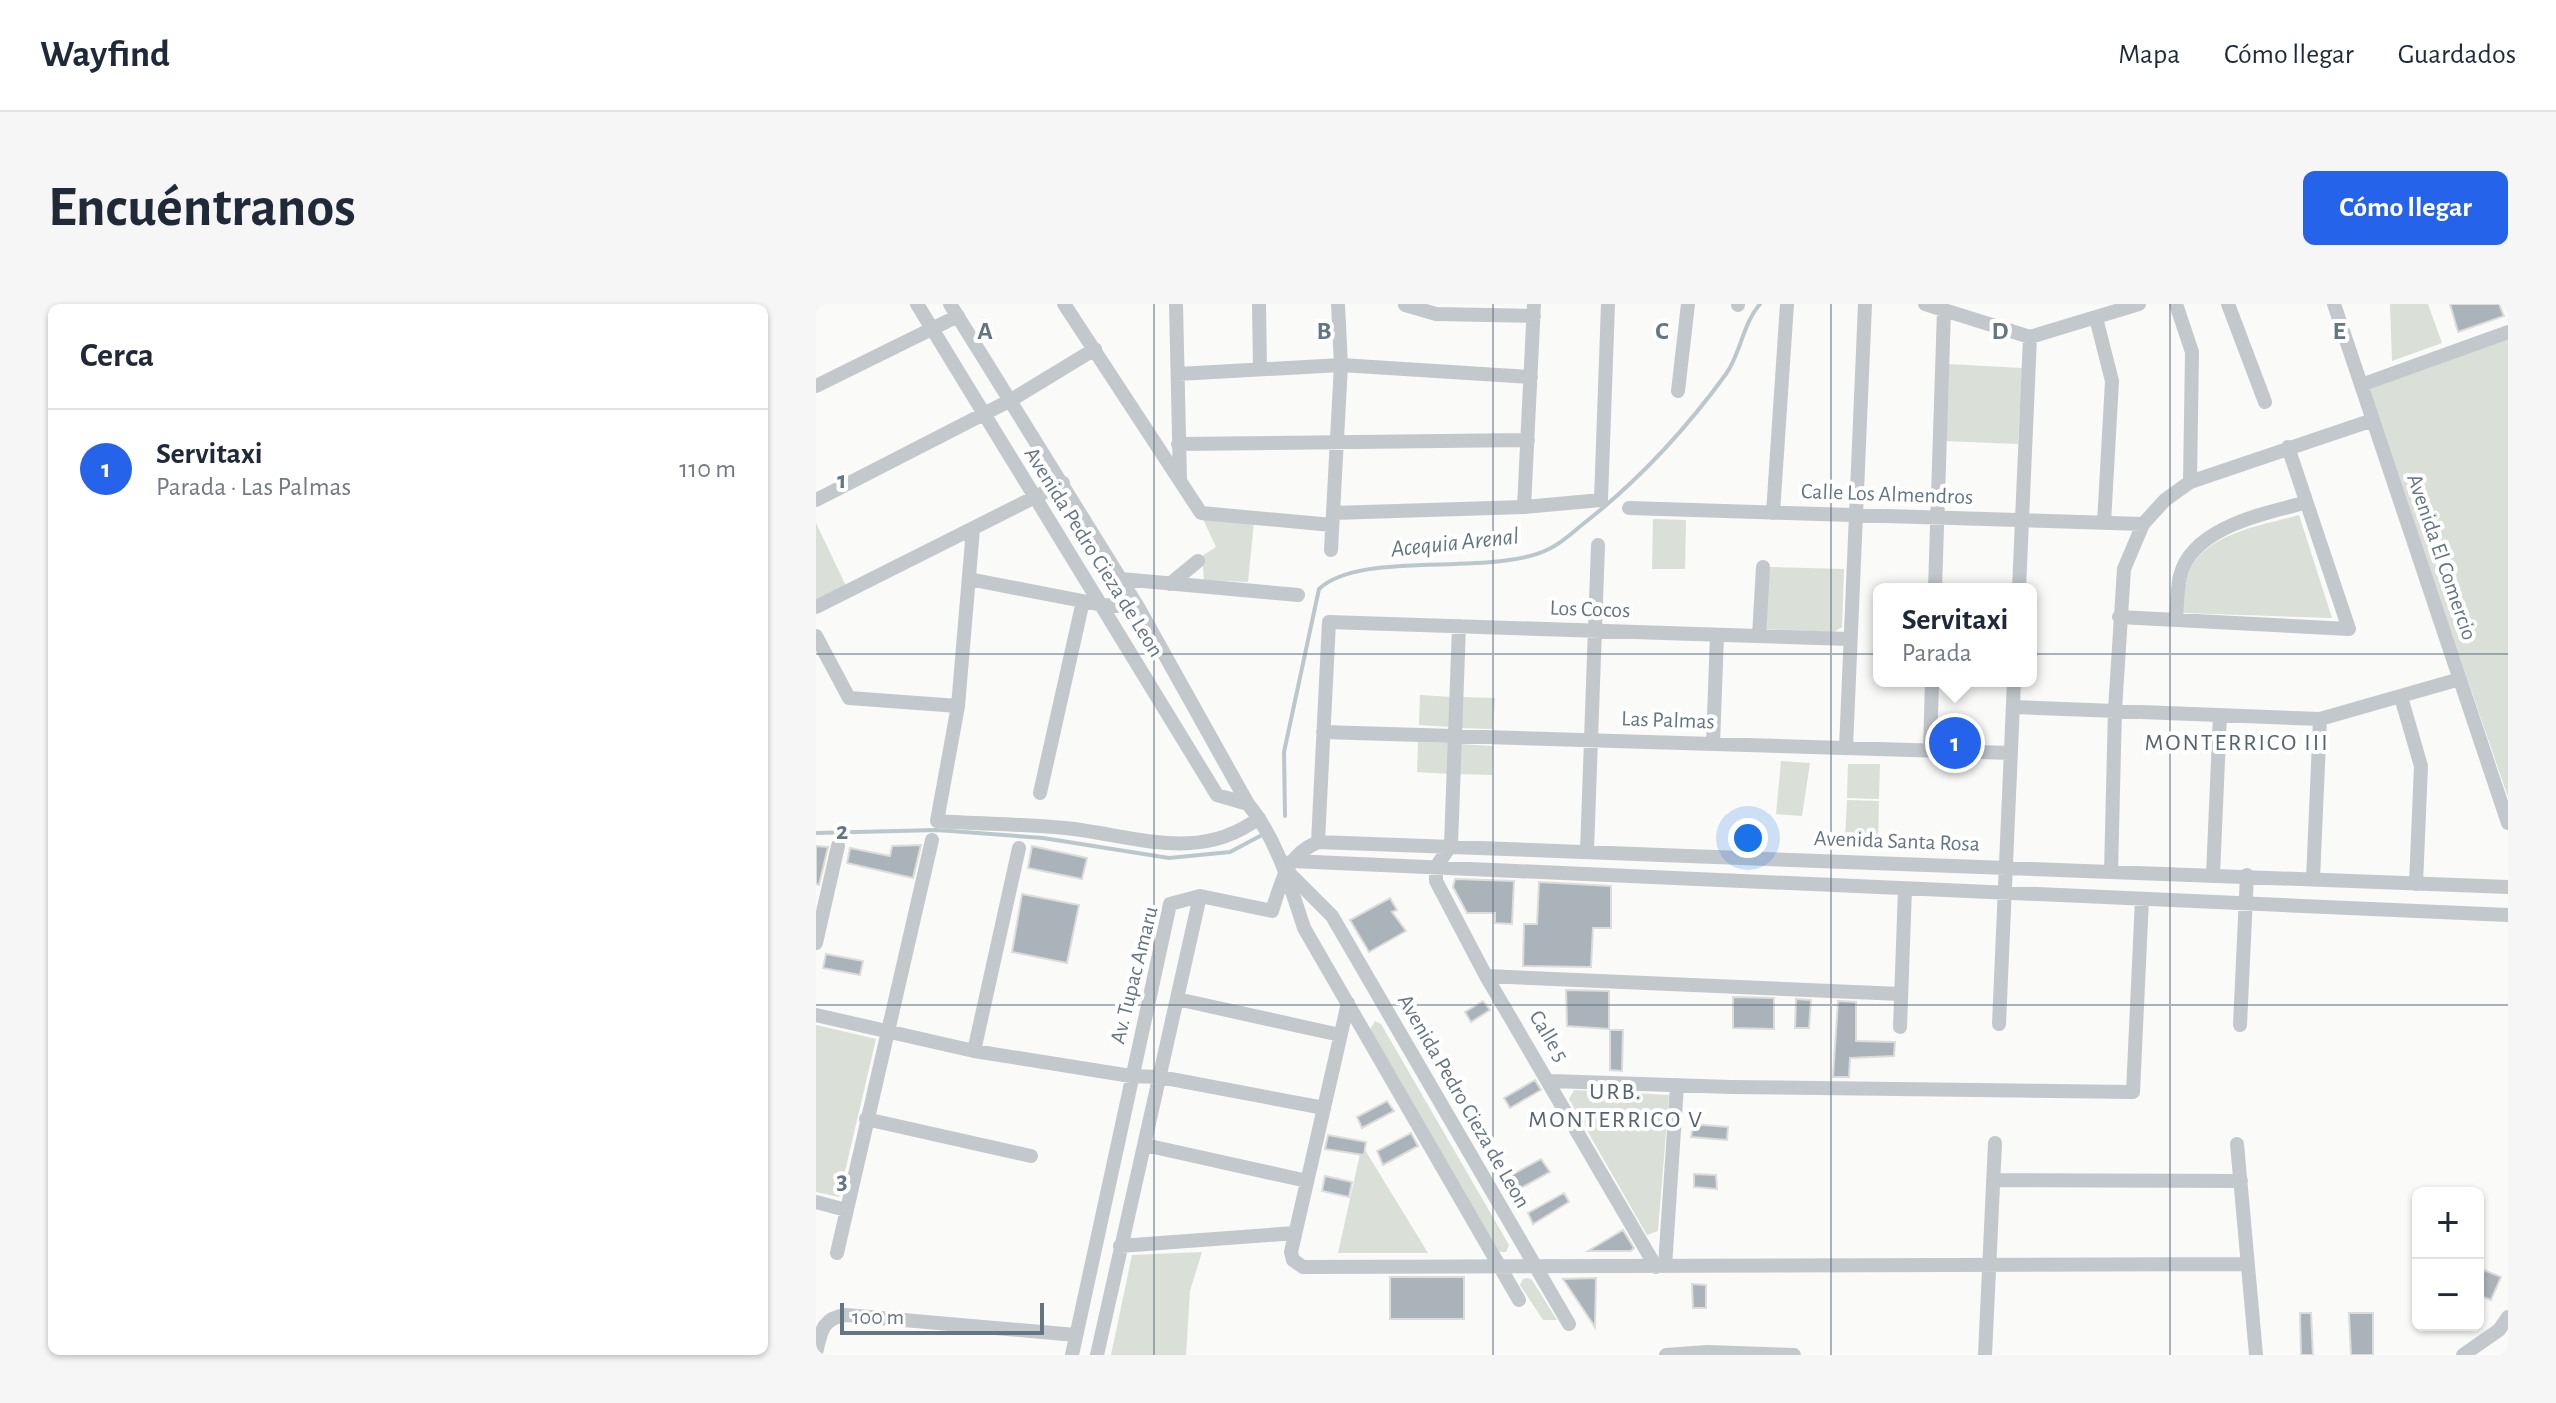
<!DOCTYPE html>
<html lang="es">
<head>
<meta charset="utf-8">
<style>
	:root { --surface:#fff; --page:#f6f6f7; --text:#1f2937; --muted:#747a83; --line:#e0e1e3; --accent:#2563eb }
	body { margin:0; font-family:"Alegreya Sans",sans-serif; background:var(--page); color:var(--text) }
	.controls { position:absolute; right:24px; bottom:24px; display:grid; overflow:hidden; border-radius:12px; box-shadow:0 2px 6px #0004 }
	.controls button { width:72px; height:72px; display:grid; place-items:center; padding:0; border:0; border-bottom:2px solid var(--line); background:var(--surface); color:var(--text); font:40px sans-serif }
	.scale { position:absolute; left:24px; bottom:20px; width:204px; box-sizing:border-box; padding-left:8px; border:4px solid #657683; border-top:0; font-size:22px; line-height:28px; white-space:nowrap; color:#657683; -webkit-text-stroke:6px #fff; paint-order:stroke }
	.you { position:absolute; left:932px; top:534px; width:28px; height:28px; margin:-20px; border:6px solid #fff; border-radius:50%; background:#1a73e8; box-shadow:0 0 0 12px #1a73e833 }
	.badge { display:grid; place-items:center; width:52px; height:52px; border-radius:50%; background:var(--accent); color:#fff; font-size:26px; font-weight:700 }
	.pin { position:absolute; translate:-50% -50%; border:4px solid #fff; box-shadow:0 2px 8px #0006 }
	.popup { position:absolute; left:1057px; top:279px; width:164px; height:104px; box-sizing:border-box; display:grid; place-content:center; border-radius:12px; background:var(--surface); filter:drop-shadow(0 2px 6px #0005); font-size:26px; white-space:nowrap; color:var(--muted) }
	.popup b { font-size:30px; color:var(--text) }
	.popup::after { content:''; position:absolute; left:50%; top:100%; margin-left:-16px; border:16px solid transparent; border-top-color:var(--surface) }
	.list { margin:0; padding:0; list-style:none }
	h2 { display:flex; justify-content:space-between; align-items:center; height:104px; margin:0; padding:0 32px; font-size:34px }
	h2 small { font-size:26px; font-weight:400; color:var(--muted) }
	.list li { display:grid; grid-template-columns:52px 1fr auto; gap:24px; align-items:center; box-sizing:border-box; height:120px; padding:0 32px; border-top:2px solid var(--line) }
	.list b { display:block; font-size:30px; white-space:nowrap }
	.list p { margin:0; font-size:26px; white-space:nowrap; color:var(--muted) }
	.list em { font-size:26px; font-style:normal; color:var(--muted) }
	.map { position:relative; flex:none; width:1692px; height:1051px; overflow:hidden; border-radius:12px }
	header { display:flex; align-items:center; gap:48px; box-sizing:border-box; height:112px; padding:0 40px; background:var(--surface); border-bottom:2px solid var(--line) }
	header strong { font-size:38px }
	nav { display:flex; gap:44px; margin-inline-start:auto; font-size:28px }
	.intro { display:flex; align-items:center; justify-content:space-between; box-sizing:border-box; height:192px; padding:0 48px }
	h1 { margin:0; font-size:56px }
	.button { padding:20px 36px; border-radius:12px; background:var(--accent); color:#fff; font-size:28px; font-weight:700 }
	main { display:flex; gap:48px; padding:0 48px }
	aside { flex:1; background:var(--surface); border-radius:12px; box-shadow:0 2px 6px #0004 }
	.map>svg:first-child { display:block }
	.green { fill:#dadfd7 }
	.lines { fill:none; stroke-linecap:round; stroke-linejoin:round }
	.stream { stroke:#bbc7cb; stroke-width:4 }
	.building { fill:#aab3b9; stroke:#dcdcda; stroke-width:2 }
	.minor { stroke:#c3c8cc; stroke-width:14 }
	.grid { fill:none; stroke:#657683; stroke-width:2; stroke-opacity:0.55 }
	.labels { text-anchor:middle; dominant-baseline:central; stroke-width:8; stroke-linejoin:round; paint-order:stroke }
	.street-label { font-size:22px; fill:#657683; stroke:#fff }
	.water-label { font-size:24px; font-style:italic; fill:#60757c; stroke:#fff }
	.neighbourhood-label { font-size:24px; letter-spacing:2px; fill:#57646e; stroke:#fff }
	.grid-label { font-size:26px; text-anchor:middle; font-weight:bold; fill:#657683; stroke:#fff; stroke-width:8; stroke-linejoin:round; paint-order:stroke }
</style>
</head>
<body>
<header>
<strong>Wayfind</strong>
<nav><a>Mapa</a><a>Cómo llegar</a><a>Guardados</a></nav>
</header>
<div class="intro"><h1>Encuéntranos</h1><a class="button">Cómo llegar</a></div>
<main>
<aside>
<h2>Cerca<small></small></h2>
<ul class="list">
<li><span class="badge">1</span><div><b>Servitaxi</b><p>Parada · Las Palmas</p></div><em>110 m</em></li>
</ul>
</aside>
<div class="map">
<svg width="1692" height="1051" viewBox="0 0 1692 1051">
	<rect width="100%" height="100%" fill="#fafaf8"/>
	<path class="green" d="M1574,0h38l14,39 -50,18z
		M1692,33v460l-141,-409z
		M1131,60l75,4 -4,76 -74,-3z
		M1483,211l33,103 -149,-5c1,-11 0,-26 4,-37 15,-43 74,-50 112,-61z
		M386,213l52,5 -6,60 -44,-2 -2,-24 14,-9z
		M837,215l33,1 -1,49h-33z
		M0,219l30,63 -30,14z
		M952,263l76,2 -2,58 -8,5 -70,-3z
		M604,391l32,2 -1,30 -32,-2z
		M645,393l34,1 -2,31 -33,-1z
		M602,438l33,1 -1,31 -33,-2z
		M643,440l34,2 -1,29 -34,-1z
		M965,457l29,2 -8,53 -26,-2z
		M1032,460h32l-1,35 -32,-1z
		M1031,496l32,1 -1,39 -33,-1z
		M559,717l6,3 128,221 -3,7h-7l-130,-221z
		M0,721l60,14 -37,158 -23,-5z
		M758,786l95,5 -11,136 -11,4 -78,-136z
		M546,841l66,108h-90z
		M386,948l-12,39 -4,64h-75l21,-100z
		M712,974l4,2 25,40h-14l-23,-35 3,-6z"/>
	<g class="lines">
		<path class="stream" d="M469,512l-1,-64 35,-163c42,-40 172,-11 230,-40 13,-6 24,-17 34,-25 54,-42 103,-95 143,-150 15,-21 16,-49 34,-70
			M0,529l121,-3 106,8 126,20 61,-6 32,-17"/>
	</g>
	<path class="building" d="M1634,0h49l5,12 -46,16z
		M105,541l-8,33 -66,-15 3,-15 40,8 2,-10z
		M0,542l12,1 -9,38 -3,-1z
		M216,542l55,12 -5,21 -54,-11z
		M639,575l59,2 -2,43 -17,-1v-10h-28l-14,-26z
		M723,578l72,4v42h-18l-2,39 -68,-1 1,-42h13z
		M206,590l57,11 -12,58 -55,-11z
		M574,594l7,12 -5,2 14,19 -37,21 -19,-32z
		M10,650l37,7 -3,14 -37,-7z
		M750,686l43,1v38l-42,-3z
		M917,693l41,1v31l-41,-1z
		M980,695l15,1 -2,28h-14z
		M667,697l7,9 -19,12 -6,-10z
		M1022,697l18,1v39l39,1 -1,14 -44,2 -1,19h-16z
		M794,726h13l-1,41 -12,-1z
		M719,776l6,10 -31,18 -6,-10z
		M571,797l7,10 -32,17 -5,-11z
		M877,820l35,3 -1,13 -36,-3z
		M595,829l7,13 -35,19 -6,-14z
		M512,831l38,7 -2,13 -39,-6z
		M725,855l9,13 -40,22 -8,-14z
		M878,870l22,1 1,14 -23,-2z
		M509,872l27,6 -3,15 -27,-6z
		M748,889l5,9 -36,22 -5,-11z
		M807,926l11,18 -3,3h-43z
		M1668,966l17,7 -10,23 -13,-5z
		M574,973h74v42h-74z
		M780,974l-1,49 -32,-48z
		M876,980l14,1v23h-13z
		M1484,1009h11l2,42h-12z
		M1533,1009h24v42h-22z"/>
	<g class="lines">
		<path class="minor" d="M101,0l300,491 31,9
			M134,0l188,303 110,197c29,35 42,81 56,124l215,372
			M248,0l137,209 131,12
			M360,0l4,176
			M443,0l1,65
			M1109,0l105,33 109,-33
			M1360,0l16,48 -2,130
			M1412,0l37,98
			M1518,0l174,519
			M589,1l31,9 98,2
			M922,1v-1
			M1280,14l16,63 -8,142
			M362,70l163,-9 190,12
			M1545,81l147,-53
			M0,82l142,-70
			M862,87l10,-87
			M362,140l350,-4
			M0,196l195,-100 84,-51
			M708,203l10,-203
			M813,204l514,16
			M517,209l191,-6 77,-7 7,-196
			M957,209l14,-209
			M157,225l-15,177 -21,115c43,3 86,3 128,7 69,7 133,36 194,-10
			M515,246l10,-185 -3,-61
			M153,275l134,26 35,2
			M305,275l177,16
			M354,280l28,-23
			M1119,285l9,-279
			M1203,285l11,-252
			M0,303l247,-124
			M1303,313l230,12 -61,-182
			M1360,316c1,-14 1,-30 4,-44 12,-48 82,-62 124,-73
			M643,322l-8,219 -15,22v14l50,95 170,291
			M0,332l33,62 109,8
			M943,332l4,-69
			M1585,393l20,69 -5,118
			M1197,403l307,12 140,-40
			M507,428l688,21
			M897,440l4,-109
			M1030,444l19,-444
			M1114,447l2,-70
			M224,489l43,-192
			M502,538l11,-220 520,17
			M771,547l11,-306
			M476,557l1216,54
			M1295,568l4,-162 9,-141 19,-45 22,-24 25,-18 183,-62
			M473,569l43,43 237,408
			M1397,571l7,-160
			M1497,575l7,-160
			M0,639l22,-97
			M670,672l415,18
			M361,695l163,36
			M532,699l-57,249 2,8 10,7 944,-3
			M0,711l158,36 157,25 29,1 164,31
			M1183,720l15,-343
			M1424,721l7,-150
			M1084,723l5,-138
			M158,747l45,-203
			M735,777l180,6 402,5 9,-193
			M50,815l165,37
			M1421,840l19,211
			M329,841l162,36
			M1177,876l248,1
			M0,898l30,8
			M304,942l175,-13
			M21,949l95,-413
			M849,962l12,-181
			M0,1049c5,-21 6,-35 30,-38l230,20
			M256,1051l98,-451 30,-8 72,15c10,-31 15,-56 46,-69l1190,45
			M281,1051l103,-459
			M850,1051l41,-3 87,3
			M1169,1051l10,-212
			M1647,1051l36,-25 9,-13"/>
	</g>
	<path class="grid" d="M338,0v1051M677,0v1051M1015,0v1051M1354,0v1051M0,350h1692M0,701h1692"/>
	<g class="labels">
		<g class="street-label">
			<text transform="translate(1071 190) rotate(2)">Calle Los Almendros</text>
			<text transform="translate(278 248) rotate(58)">Avenida Pedro Cieza de Leon</text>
			<text transform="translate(1626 253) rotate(71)">Avenida El Comercio</text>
			<text transform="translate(774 305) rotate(2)">Los Cocos</text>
			<text transform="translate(852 416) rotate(2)">Las Palmas</text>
			<text transform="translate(1081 537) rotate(2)">Avenida Santa Rosa</text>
			<text transform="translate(318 671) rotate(-76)">Av. Tupac Amaru</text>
			<text transform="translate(733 732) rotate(59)">Calle 5</text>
			<text transform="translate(648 797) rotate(60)">Avenida Pedro Cieza de Leon</text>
		</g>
		<g class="water-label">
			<text transform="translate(639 239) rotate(-6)">Acequia Arenal</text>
		</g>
		<g class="neighbourhood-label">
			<text x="1421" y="439">MONTERRICO III</text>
			<text x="800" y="788">URB.<tspan x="800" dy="28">MONTERRICO V</tspan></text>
		</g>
	</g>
	<g class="grid-label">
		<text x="169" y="35">A</text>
		<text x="508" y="35">B</text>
		<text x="846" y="35">C</text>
		<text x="1184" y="35">D</text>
		<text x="1523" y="35">E</text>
		<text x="26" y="184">1</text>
		<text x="26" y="535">2</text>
		<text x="26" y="885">3</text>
	</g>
</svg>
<div class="controls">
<button>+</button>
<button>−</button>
</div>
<div class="scale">100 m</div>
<div class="you"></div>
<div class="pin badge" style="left:1139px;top:439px">1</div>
<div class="popup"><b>Servitaxi</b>Parada</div>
</div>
</main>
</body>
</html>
